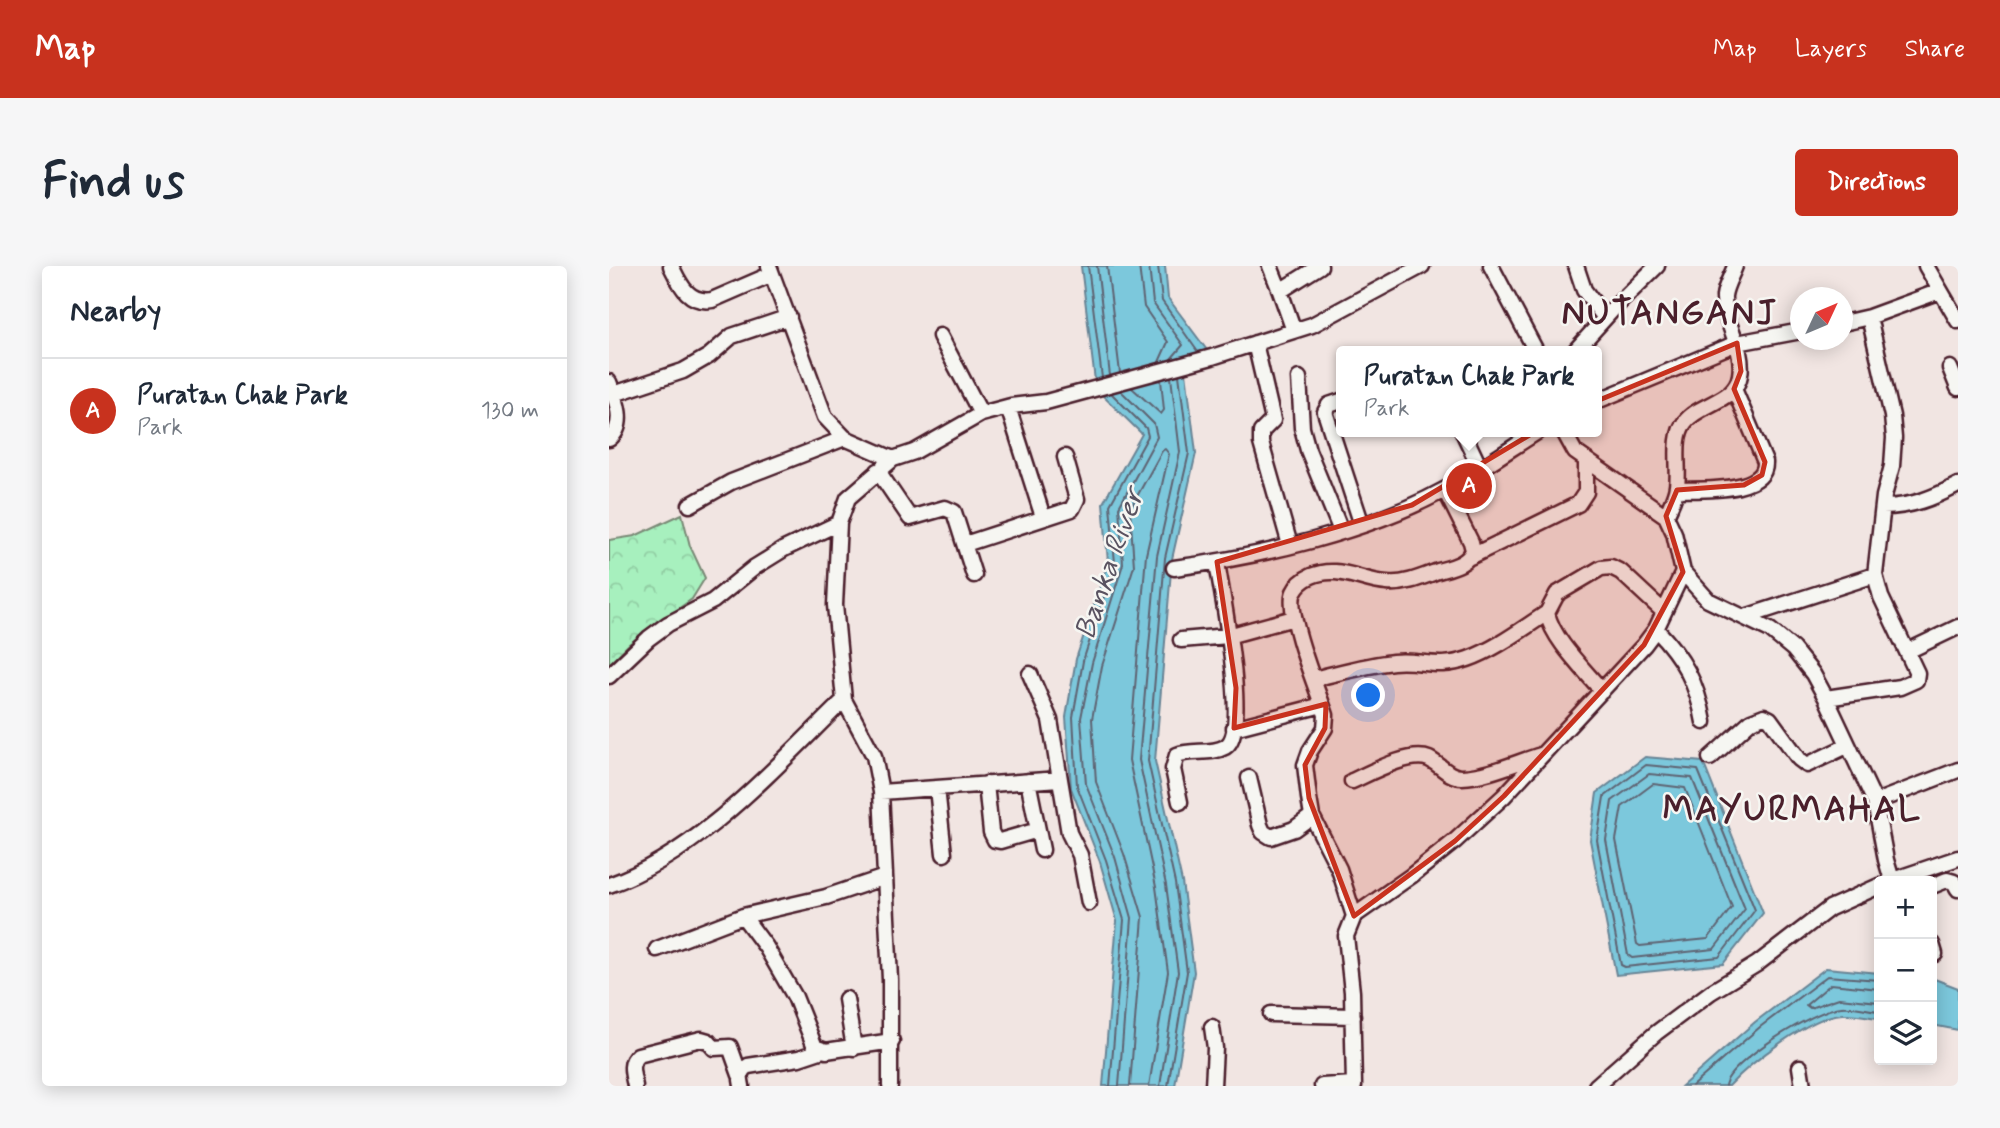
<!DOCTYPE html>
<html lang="en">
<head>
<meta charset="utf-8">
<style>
	:root { --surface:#fff; --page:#f6f6f7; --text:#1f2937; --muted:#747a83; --line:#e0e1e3; --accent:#c8321e }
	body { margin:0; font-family:Mynerve,sans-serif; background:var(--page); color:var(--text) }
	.controls { position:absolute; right:21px; bottom:21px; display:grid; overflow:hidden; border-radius:7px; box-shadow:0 4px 18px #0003 }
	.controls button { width:63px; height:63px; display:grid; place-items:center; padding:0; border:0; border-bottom:2px solid var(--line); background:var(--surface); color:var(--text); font:35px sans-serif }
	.compass { position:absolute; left:1181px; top:21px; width:63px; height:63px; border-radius:50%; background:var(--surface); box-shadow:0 4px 18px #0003; rotate:46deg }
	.you { position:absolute; left:760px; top:430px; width:24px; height:24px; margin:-18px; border:5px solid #fff; border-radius:50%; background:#1a73e8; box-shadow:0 0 0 10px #1a73e833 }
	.badge { display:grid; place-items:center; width:46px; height:46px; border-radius:50%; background:var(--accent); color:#fff; font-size:23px; font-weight:700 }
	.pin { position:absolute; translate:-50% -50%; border:4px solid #fff; box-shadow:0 2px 7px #0006 }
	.popup { position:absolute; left:727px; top:80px; width:266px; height:91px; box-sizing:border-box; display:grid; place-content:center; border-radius:7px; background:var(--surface); filter:drop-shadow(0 2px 5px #0005); font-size:23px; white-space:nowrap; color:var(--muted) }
	.popup b { font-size:26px; color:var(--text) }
	.popup::after { content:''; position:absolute; left:50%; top:100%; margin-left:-14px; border:14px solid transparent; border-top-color:var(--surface) }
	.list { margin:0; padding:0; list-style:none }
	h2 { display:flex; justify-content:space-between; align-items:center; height:91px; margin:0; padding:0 28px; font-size:30px }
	h2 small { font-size:23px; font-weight:400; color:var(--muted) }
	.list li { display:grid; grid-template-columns:46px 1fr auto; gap:21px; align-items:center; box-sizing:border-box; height:105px; padding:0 28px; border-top:2px solid var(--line) }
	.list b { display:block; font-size:26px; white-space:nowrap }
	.list p { margin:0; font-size:23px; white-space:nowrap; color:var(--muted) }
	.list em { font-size:23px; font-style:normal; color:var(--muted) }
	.icon { flex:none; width:38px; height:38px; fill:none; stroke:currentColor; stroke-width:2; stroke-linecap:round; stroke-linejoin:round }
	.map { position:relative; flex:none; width:1349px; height:820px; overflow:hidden; border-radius:7px }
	header { display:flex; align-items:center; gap:42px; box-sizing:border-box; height:98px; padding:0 35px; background:var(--accent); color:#fff }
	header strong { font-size:33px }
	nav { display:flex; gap:38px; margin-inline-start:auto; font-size:24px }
	.intro { display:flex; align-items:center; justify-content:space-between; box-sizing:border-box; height:168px; padding:0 42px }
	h1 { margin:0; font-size:49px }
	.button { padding:18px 32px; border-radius:7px; background:var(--accent); color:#fff; font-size:24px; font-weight:700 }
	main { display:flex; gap:42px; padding:0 42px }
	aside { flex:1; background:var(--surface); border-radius:7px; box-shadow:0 4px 18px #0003 }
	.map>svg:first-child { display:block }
	.park { fill:url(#park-crowns); stroke:#788874; stroke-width:2 }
	.water { fill:#7cc8dc; stroke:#688495; stroke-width:2 }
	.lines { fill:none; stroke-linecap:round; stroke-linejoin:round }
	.shore { stroke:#5e6372; stroke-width:2 }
	.minor-casing { stroke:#4a1f2b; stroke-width:19 }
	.minor { stroke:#f6f6f2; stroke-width:14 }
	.marked { fill:#c8321e; fill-opacity:0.2; stroke:#c8321e; stroke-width:5; stroke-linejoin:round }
	.labels { text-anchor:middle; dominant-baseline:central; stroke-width:5; stroke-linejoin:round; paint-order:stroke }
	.water-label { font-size:30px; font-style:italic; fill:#595260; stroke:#f6f6f2 }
	.district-label { font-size:35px; font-weight:bold; letter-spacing:2px; fill:#4a1f2b; stroke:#f6f6f2 }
</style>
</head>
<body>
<header>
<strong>Map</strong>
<nav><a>Map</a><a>Layers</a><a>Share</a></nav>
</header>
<div class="intro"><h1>Find us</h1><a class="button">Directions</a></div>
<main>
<aside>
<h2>Nearby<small></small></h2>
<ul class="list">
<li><span class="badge">A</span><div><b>Puratan Chak Park</b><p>Park</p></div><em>130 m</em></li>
</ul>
</aside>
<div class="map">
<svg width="1349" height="820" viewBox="0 0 1349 820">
	<defs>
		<pattern id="park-crowns" width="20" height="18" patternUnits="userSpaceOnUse" patternTransform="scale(1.75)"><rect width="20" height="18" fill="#a7f0be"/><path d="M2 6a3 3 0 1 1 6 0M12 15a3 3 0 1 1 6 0" fill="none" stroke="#91cda3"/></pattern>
	</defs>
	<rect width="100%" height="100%" fill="#f1e5e2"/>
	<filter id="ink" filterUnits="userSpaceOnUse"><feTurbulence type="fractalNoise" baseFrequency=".0143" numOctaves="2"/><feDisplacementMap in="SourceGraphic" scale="14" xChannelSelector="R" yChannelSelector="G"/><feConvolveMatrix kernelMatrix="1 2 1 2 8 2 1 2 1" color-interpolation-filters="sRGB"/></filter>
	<g filter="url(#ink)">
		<path class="park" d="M73,248l8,32 15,32 -13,21 -63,45 -20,20v-124l26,-4z"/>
		<path class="water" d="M472,0h84l3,32 44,59 -27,7 11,89 -24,106 -17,202 27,121 12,90 -19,114h-72l14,-165 -17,-59 -29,-74 -5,-71 10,-58 32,-97 -5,-59 39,-69 -46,-45z
			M1036,491l58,5 60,151 -40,51 -107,11 -26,-135 7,-47z
			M1217,702l53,5v45c-11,-1 -26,-5 -37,-4 -32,2 -92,49 -113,72h-47l73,-64z
			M1323,712l26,10v42l-26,-5z"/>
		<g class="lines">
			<path class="shore" d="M479,0l14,112
				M488,0l13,110
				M498,0l13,107
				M530,0l5,41 24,35 -9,20
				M540,0l4,37 30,42 -12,14
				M549,0l4,35 36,51
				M523,122l29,26 3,-4 -3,-30
				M1037,499l52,5 57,140 -36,47 -94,10 -4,-2 -24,-125 7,-43z
				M1040,508l43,4 53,131 -31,40 -82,9 -4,-3 -22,-115 6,-39z
				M1044,518l32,4 47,119 -24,32 -68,7 -3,-2 -21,-104 6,-33z
				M1270,723l-48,-5 -25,21 4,3 29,-10 40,4
				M501,820l14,-166 -18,-60 -29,-74 -4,-69 10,-56 32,-98 -5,-58 38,-69 -2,-8 -35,-35
				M510,820l13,-168 -17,-61 -29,-73 -5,-66 11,-55 31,-99 -4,-57 38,-70 -3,-13 -33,-33
				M521,820l13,-169 -19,-63 -28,-72 -4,-63 10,-53 32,-100 -4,-57 32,-58 3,-2 4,5 -23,101 -17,205 27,127 12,85 -19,114
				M551,820l18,-114 -12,-87 -27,-125 18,-204 23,-104 -9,-75
				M559,820l19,-114 -12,-89 -27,-122 17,-203 24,-105 -10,-78
				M1083,820l68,-59 67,-51 52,4
				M1116,820c2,-23 91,-77 116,-79 12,-2 26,3 38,4"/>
			<defs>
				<path id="minor" d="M62,0c9,18 17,38 41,34l60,-26
					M160,0l56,151 20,21 48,21
					M661,0l10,25
					M882,0l45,85
					M967,0l8,24 21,28
					M1317,0l32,55
					M1234,57l26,-6 71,-26
					M685,65l-14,-40 40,-25
					M331,70l41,78
					M646,77l18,77 -12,12v11l29,102
					M966,85l39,-43 43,-42
					M1341,102l8,20
					M690,112l3,50 6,22 33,81
					M0,116c7,17 18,43 0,57
					M5,128l69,-23 26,-15 23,-20 57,-19
					M732,135l-12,4 -4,7 37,113
					M988,135l140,-58 64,-12
					M399,141l35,110
					M854,166l17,36
					M269,205l32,47 35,-10 9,4 20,63
					M1068,224c22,-1 90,4 88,-28l-31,-73
					M81,239l41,-23 114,-44
					M1274,241c28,0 50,-9 75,-22
					M1057,250c4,-10 10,-20 11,-30 3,-19 -5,-48 8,-64 14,-19 51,-20 55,-47 5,-28 -17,-52 -16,-79 1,-10 8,-21 11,-30
					M356,278l107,-35 5,-10 -12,-42
					M861,291l108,-53 8,-12v-31
					M565,302c88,-12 194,-36 272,-79 31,-17 61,-38 91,-57
					M1074,306l25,28 62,30 23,19 20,25 13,24 49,104 11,58 6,20
					M1136,351l130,-42
					M1047,363c27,29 41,53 48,93
					M572,374l47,-4 66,-18
					M1299,385l50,-24
					M421,408l20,46 19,113 11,22 9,48
					M0,410l40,-38 19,-14 45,-23 42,-34 29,-18 55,-26
					M704,413c26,-6 53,-14 80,-17 29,-3 43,8 75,-3 28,-10 54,-30 79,-46
					M993,425c-18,-22 -49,-51 -55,-78l10,-19 44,-26 10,-1 10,5 43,40
					M1217,432l74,-11 16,-7 1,-7 -36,-76 -6,-22 9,-79 8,-30 2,-28 -2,-22 -23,-99
					M235,434l30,56 7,36 9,188v106
					M625,462l88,-23
					M1101,492l41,-37 13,-5 6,3 29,40 8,6 40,-19
					M640,512l11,47 3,7 8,5 23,-8 18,-13
					M419,515l14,69
					M743,515c18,-8 58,-30 77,-22 12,6 19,18 33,18 26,-1 55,-15 79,-22
					M377,518l5,48 4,8 5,1 38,-11
					M328,522l7,66
					M272,526l178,-13
					M571,536l-7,-33 4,-14c15,-6 34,0 48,-8 26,-15 -4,-156 -8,-185
					M1266,536l83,-32
					M1281,615l68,-23
					M0,619c90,-31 168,-120 235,-185l-9,-95 4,-82 9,-25 45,-39 21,-7 67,-38 30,-8 35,-4 166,-45 100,-32 110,-59
					M1323,620l15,-6 7,2 4,7
					M134,650l23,31 29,50 20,50 11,4 66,-10
					M745,650l-15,-47 -27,-53 -3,-18 -4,-33 5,-14 15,-23 1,-13c-8,-23 -41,-103 -32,-123 7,-15 25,-21 41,-20 17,1 34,10 52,11 17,2 35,-6 51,-12 14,-4 30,-7 35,-21l-2,-8 -26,-52
					M1323,678l3,10
					M48,683l86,-33 83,-19 59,-20
					M237,733l8,49
					M662,748l82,2
					M603,761l3,21 -2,38
					M1191,801l3,19
					M26,820c-2,-11 -7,-23 3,-31l63,-16 7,2 6,7 16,-1 10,28
					M133,820c-2,-10 -3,-15 6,-20l51,-8 21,-7
					M713,820l32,-2
					M745,820l-2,-94 -6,-56 8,-20 57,-40 44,-35 49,-45 140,-151 12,-16 27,-57 -9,-39 -8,-17 -91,-64 -11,-20
					M987,820l60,-53 55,-41 46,-28 73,-56 49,-22"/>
			</defs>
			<use href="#minor" class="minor-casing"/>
			<use href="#minor" class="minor"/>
		</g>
	</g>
	<path class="marked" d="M1128,77l4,28 -7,18 31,73 -3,13 -18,10 -67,5 -11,26 17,56 -39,73 -140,151 -49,45 -101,75 -45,-118 -4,-33 20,-37 1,-24 -92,24 2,-40 -19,-126 195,-57 151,-90z"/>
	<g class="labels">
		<g class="water-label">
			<text transform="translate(501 298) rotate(-71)">Banka River</text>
		</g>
		<g class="district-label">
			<text x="1061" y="48">NUTANGANJ</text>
			<text x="1183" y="544">MAYURMAHAL</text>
		</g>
	</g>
</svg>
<div class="controls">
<button>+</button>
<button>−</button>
<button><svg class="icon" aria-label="layers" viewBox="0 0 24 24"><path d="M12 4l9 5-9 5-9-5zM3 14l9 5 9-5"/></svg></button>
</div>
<svg class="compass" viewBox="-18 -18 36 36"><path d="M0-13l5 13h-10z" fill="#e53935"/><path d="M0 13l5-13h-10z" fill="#747a83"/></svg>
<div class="you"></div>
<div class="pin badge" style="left:860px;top:220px">A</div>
<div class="popup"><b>Puratan Chak Park</b>Park</div>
</div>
</main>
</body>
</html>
